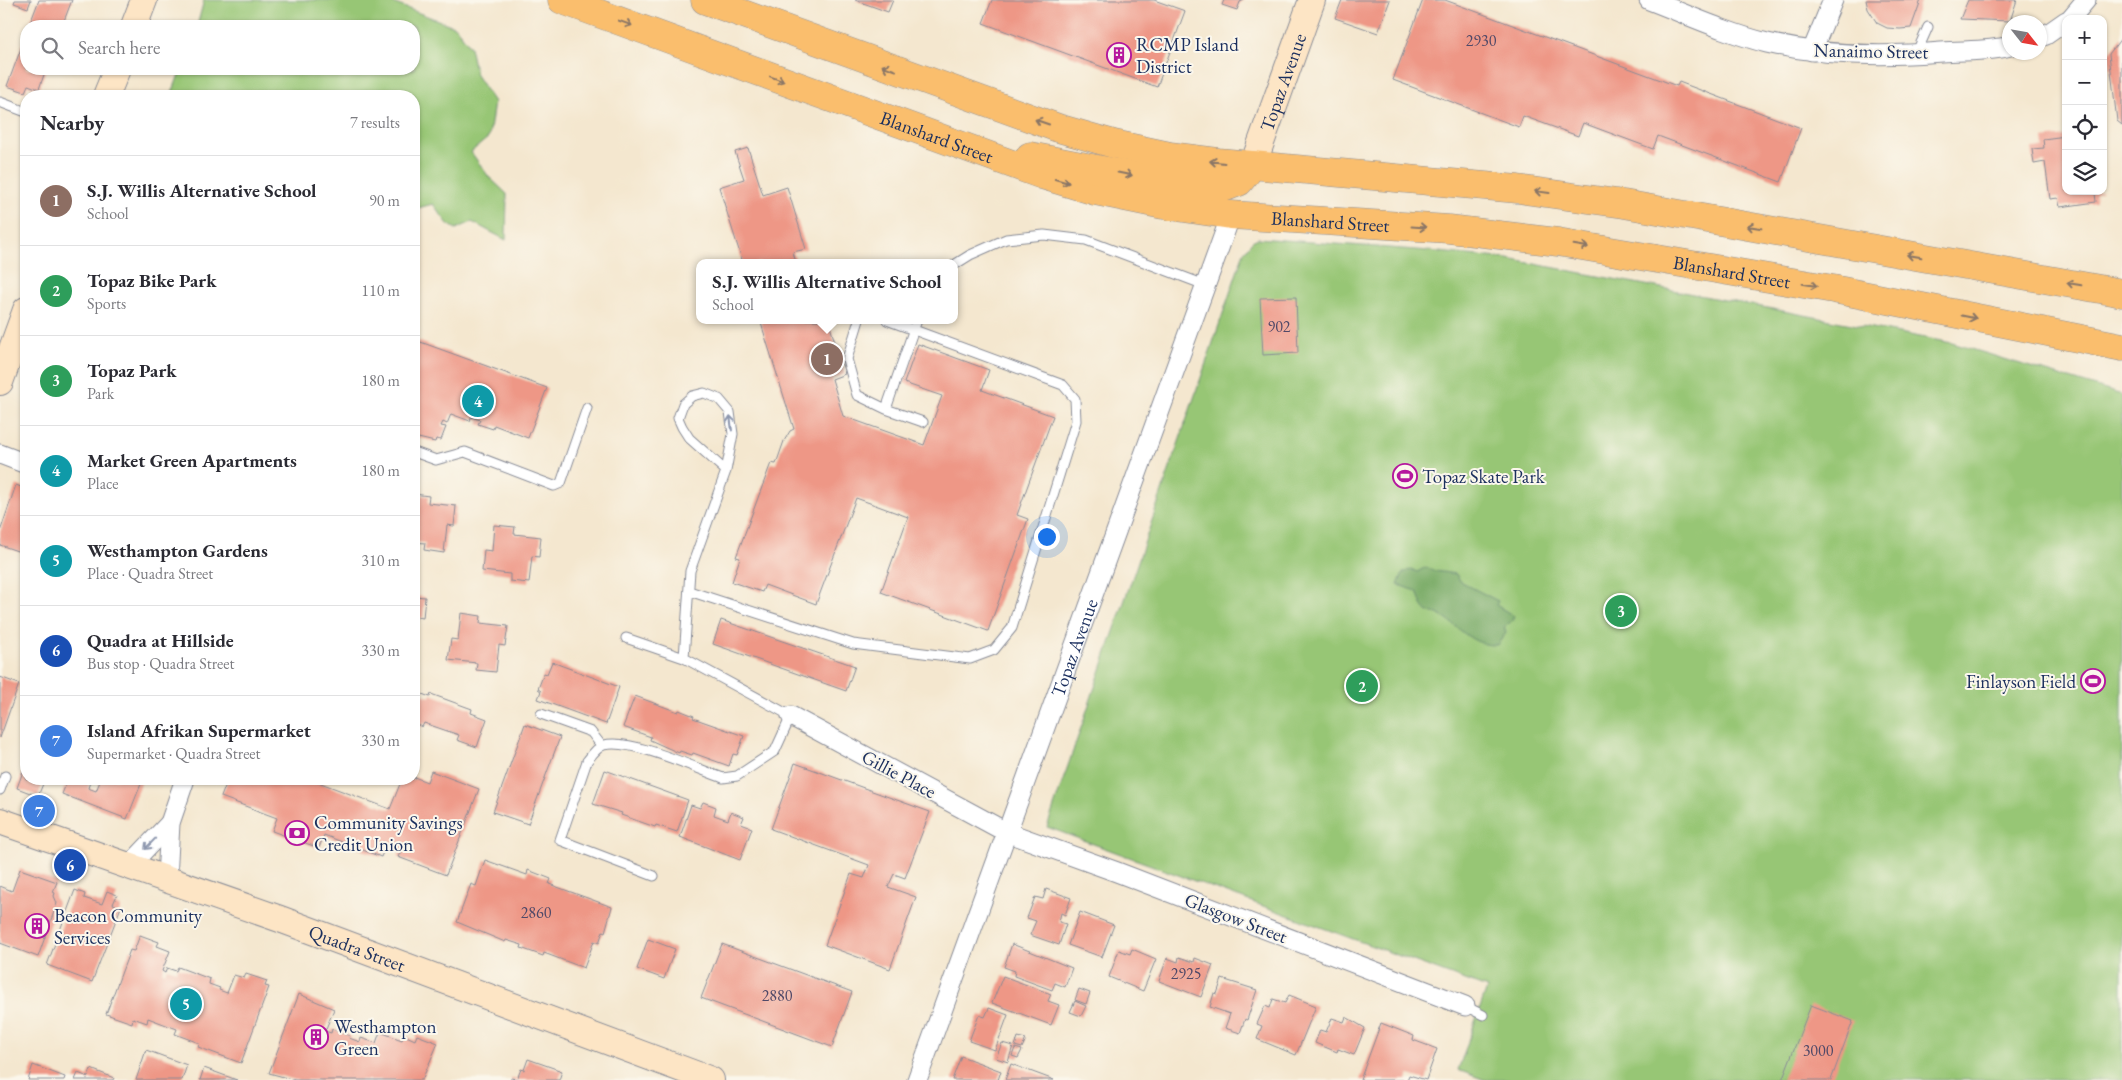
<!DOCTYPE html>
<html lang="en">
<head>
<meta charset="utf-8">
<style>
	:root { --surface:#fff; --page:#f7f7f7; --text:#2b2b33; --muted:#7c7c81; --line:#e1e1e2; --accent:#7c3aed }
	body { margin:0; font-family:"EB Garamond",serif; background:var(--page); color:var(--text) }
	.controls { position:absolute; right:15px; top:15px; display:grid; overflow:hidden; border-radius:10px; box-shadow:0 1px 4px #0004 }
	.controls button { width:45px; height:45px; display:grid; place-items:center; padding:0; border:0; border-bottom:1px solid var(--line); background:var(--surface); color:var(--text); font:25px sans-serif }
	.compass { position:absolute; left:2002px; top:15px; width:45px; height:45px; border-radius:50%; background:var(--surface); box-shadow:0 1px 4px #0004; rotate:121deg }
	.you { position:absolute; left:1046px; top:536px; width:18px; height:18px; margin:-12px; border:4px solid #fff; border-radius:50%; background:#1a73e8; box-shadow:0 0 0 8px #1a73e833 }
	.badge { display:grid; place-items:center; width:32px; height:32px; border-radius:50%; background:var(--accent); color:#fff; font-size:16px; font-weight:700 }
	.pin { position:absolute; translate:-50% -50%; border:2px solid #fff; box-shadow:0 1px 5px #0006 }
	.popup { position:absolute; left:696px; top:259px; width:262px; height:65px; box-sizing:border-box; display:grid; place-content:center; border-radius:10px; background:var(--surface); filter:drop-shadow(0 1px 4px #0005); font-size:16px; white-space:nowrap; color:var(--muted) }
	.popup b { font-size:19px; color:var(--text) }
	.popup::after { content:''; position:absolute; left:50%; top:100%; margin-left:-10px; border:10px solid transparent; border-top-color:var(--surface) }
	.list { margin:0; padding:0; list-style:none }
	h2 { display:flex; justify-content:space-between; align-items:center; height:65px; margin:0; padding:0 20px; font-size:21px }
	h2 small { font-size:16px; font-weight:400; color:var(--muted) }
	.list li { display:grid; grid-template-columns:32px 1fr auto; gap:15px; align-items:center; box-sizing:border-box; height:90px; padding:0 20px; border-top:1px solid var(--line) }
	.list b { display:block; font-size:19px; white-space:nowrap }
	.list p { margin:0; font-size:16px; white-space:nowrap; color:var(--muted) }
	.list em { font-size:16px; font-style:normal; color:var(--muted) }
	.icon { flex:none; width:28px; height:28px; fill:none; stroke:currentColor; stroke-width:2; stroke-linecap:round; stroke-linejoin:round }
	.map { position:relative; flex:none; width:2122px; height:1080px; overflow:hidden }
	.search { position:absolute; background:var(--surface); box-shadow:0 1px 4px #0004; left:20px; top:20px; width:400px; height:55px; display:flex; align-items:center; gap:12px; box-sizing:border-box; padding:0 18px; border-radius:20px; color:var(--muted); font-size:19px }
	.panel { position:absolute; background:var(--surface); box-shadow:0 1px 4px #0004; left:20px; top:90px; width:400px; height:695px; border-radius:20px }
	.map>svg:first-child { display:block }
	.green { fill:#97c675; stroke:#597a6a }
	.forest { fill:#79ab66; stroke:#4a6d62 }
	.building { fill:#ee9786 }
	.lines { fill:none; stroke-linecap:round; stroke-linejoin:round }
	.lane-casing { stroke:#888b96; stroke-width:11 }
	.street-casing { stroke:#888b96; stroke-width:21 }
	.secondary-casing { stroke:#888b96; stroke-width:28 }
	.primary-casing { stroke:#888b96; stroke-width:29 }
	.lane { stroke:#fff; stroke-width:9 }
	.street { stroke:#fff; stroke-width:19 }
	.secondary { stroke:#fde5c5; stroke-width:26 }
	.primary { stroke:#fabe6d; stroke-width:28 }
	.oneway { stroke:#8a7666 }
	.oneway2 { stroke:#8d97ae }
	.labels { text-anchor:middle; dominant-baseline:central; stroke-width:4; stroke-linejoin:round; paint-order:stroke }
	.number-label { font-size:16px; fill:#504968 }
	.poi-label { font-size:19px; fill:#1b2f5e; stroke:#fbf7ec; text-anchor:start }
	.street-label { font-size:19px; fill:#1b2f5e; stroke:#fbf7ec }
</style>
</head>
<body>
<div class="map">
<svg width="2122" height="1080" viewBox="0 0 2122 1080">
	<rect width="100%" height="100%" fill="#fbf7ec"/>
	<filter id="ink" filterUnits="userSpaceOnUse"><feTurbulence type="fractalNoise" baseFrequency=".02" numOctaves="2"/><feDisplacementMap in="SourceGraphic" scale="10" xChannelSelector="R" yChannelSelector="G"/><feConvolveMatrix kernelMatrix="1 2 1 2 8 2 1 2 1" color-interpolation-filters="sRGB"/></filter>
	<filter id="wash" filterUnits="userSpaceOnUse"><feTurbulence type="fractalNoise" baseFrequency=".0096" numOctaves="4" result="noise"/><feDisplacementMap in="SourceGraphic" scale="20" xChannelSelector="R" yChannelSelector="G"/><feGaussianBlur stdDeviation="1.12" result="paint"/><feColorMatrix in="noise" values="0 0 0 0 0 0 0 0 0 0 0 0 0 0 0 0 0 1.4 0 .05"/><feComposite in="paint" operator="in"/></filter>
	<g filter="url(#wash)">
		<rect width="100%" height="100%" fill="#f4e7cf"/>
		<path class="green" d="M204,0h181l71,27 14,20 6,28 18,27 -5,35 -18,15 18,25 18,17 -1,46 -34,-18 -16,7 -8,-5 -15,-20 -19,5v-113h-243l10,-27h233v-43h-217z
			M1258,238l171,13 79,8 444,84 170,52v685h-637l-27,-10 29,-82 -440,-161 197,-575 8,-11z"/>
		<path class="forest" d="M1426,567l9,4 21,3 5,8 37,19 -2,4 18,11 -2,5 -8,6 2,6 -9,12c-27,1 -37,-19 -58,-30 -4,-3 -11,-1 -14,-6 -4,-4 -6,-13 -8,-18l-19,-6 5,-12 8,-4 6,3z"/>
		<g id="blocks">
			<path class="building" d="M15,0h16l-3,8 -14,-5z
				M39,0h33l-10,26h-33z
				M855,0h38l-5,12z
				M992,0h162l31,11 -28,76 -174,-64z
				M1224,0h20l-4,2 -3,8 -15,-5z
				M1342,0h48l-12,33 -43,-15z
				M1423,0h22l232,86 2,-4 122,46 -20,54 -123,-46 -5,13 -70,-26 -5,13 -55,-20 -4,11 -126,-47z
				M1866,0h55l-10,28 -11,1 -13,-1 -10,-5 -9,-14z
				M1968,0h49l-7,21 -50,-2z
				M26,35v34h20l-7,20 -11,-4 -3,7 -18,-6z
				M2122,37v88l-5,-4 -8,-67z
				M2066,136v55h37l-8,2 1,9 -36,5 -2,-9 -8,1 -5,-37 -11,2 -2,-15 12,-1 -1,-9z
				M748,148l15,47 24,-8 19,62 -13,3 3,11h-53l-24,-76 25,-8 -9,-27z
				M1296,297l2,56 -35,2 -3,-57z
				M760,320h68l17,54 -13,5 11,37 81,29 18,-49 -38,-13 14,-39 71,26 -7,20 71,26 -36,99 11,4 -40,112 -107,-39 27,-75 -52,-19 -40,106 -51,-19 -3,7 -30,-10 8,-24 -4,-1 35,-94 5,1 8,-23 6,-10 4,-2z
				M415,340l132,48 -19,50 -34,-13 -1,4 -15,-5 2,-4 -9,-3 -1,4 -19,-7 -4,10 -4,-2 -2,4 5,1 -5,13 -5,-1 -1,3 -21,-5z
				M16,485l10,4v65l-26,-9v-13z
				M414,494l15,2 -1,7 28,3 -2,20 -7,-1 -3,28 -20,-3 1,-7 -11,-1z
				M494,525l21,2 -1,7 27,3 -2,20 -7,-1 -3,27 -19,-2v-7l-28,-3 2,-21 8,1z
				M414,596l11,1 -2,21 -7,-1 -1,8z
				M461,613l20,3 -1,7 28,3 -3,20 -6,-1 -3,27 -20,-2 1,-7 -29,-3 3,-21 7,1z
				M721,620l134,46 -9,25 -133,-47z
				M552,662l67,25 -13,37 -68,-25 3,-8 -3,-2 6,-16 3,1z
				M0,677l19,7 -19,54z
				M414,691l16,6 1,-3 41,15 -1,4 16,6 -10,28 -20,-7 2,-5 -35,-12 -2,4 -8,-4z
				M635,696l43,16 1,-2 15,6 -1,2 51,18 -7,19 -4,-1 -4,12 -36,-13 -1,2 -12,-4 -1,2 -29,-13 1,-3 -28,-10z
				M525,724l35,13 -32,87 -35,-12z
				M26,763v16h19l-7,17 -21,-8z
				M795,763l135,49 -25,66 -11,-4 -6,13 28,10 -26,72 -65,-24 26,-71 13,4 5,-13 -98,-36z
				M605,770l83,30 -11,32 -21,-7 -1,2 -34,-12 1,-2 -29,-9z
				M431,771l48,18 -33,86 -48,-18 3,-6 -15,-6 -5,12 -57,-22 -5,13 -47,-17 5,-13 -56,-21 7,-18h82l80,30 12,-30h12v-2l13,5z
				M68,779h23l-3,9 8,3 5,-12h42l-16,40 -65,-25z
				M703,802l13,5 -2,8 14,5 3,-8 13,5 -3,7 11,4 -12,32 -60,-23 11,-32 9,3z
				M485,860l42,15 1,-5 23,9 -2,5 63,23 -7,25 -2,-1 -4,12 -5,-2 -10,27 -40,-15 -1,3 -22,-8 1,-3 -16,-5 -1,2 -48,-20 14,-38 5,2z
				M20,869l37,13 -4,10 2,1 -1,3 3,7 -19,54 -38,-14v-57l12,5z
				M1046,889l25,9 -6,17 -4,-2 -2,9 7,2 -7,21 -29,-10 6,-14 -9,-3 8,-21 8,2z
				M75,890l10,4 -1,4 18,6 5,-13 10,4 -4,9 8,3 -29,75 -45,-17z
				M1080,912l34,13 -12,32 -34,-12z
				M140,935l19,7 -2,4 13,5 -8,20 3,2 2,-5 9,3 2,-4 32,12 -1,5 11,4 -1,2 8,3 7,-18 10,3 2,-4 21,7 -2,5 4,1 -28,76 -43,-16 1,-4 -24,-9 2,-5 -29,-11 -1,5 -14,-5 -1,5 -26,-9 24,-64 4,1z
				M648,939l27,10 -11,30 -27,-10z
				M722,944l130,48 -20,55 -131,-49z
				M1012,944l60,24 -7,19 -10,-4 -3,7 -38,-14 1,-5 -11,-4z
				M1132,949l24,10 -13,32 -34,-14 10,-27 11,4z
				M1179,957l15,5 1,-4 18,7 -12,32 -42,-16 8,-23 11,4z
				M1003,976l48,18 -3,7 11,4 -8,20 -59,-22z
				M1222,979l35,11 -10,30 -2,-1 -5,14 -15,-5 5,-14 -20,-7 4,-14 3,1z
				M1079,989l11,4 -4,11 -11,-4z
				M299,994l35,15 -9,22 6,2 1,-4 18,7 -1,2 11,4 1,-4 15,5 4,-11 22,8 2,-5 11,5 2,-5 21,8 -16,37h-127l-26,-7z
				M1289,995l27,11 -20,49 -39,-16 5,-13 -5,-2 8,-18 5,2 3,-9 12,4z
				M1075,1001l11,5 -5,10 -11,-4z
				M1811,1005l42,16 -22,59h-49z
				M989,1008l19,7 -13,35 -26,-9 10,-26 6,2z
				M1346,1017l19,11 -11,27 -16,-6 -1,3 -22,-9 5,-13 6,2 6,-14 12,4z
				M1381,1023l33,13 -1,4 24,9 -11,31 -17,-5 -2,5h-47z
				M1018,1037l8,2 -4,9 -7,-2z
				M1002,1043l11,3 -5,16 -12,-4z
				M1015,1048l7,2 -4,8 -6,-2z
				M146,1050l41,15 -5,15h-46z
				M961,1056l40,15 -3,9h-46z
				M528,1059l34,12 -3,9h-48v-2l6,1 4,-10 3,1z
				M1011,1064l43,16h-49z
				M33,1065l32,12 -1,3h-36z
				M204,1068l33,12h-37z
				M91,1069l23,9 -1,2h-38l3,-7 10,4z"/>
		</g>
	</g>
	<g filter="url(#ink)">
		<use href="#blocks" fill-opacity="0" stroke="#888b96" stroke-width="1"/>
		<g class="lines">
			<defs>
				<path id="lane" d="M1916,54l12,-27
					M0,102l26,10
					M954,265l16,-10 36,-16 38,-4 42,5 119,45
					M859,320l-12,39 10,36 29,14 37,13
					M886,409l31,-89
					M414,452l22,8 29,-8 89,34 7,-3 26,-75
					M689,591l164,53 117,15 24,-9 18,-22 64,-207 -1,-22 -12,-14 -176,-65
					M626,638l58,20 107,58 -16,35 -38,25 -14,2c-28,-10 -92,-40 -119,-33 -7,2 -12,10 -17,16l-27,79 94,36
					M684,658l6,-87 36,-100 7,-37 -3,-22 -11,-13 -15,-6 -12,3 -9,8 -5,14 4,9 7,11 37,33
					M541,714l50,18 10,13
					M0,790l5,-14
					M1465,1006l18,9"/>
				<g id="street">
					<path d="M1649,0c39,15 78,33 118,43 57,13 116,14 174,9 22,-2 47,0 69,-6"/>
					<path d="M2070,19l16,-19"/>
					<path d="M2040,37l6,-2 20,-14"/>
					<path d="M1812,51l21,-51"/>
					<path d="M0,454l26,10"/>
					<path d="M791,716l215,116 111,40 348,134"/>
					<path d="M130,865l40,-42"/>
					<path d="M167,879l3,-56 15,-44"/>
					<path id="s1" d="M917,1080l314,-865"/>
				</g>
				<g id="secondary">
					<path d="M134,26l10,-26"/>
					<path d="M106,96l11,-27"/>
					<path id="s2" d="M1253,165l59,-165"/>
					<path d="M0,382l26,-72"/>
					<path id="s3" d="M0,821l280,98 431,161"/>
				</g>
				<g id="primary">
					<path id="s4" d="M562,0l480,175 53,16 68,14 68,10 218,14 109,13 275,47 289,58"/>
					<path d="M705,0l353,128 56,16 56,12 48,6 300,27 106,15 498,89"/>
					<path d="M1030,156l113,22 83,9 13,-5 14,-17"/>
				</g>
			</defs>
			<use href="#lane" class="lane-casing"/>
			<use href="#street" class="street-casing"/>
			<use href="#secondary" class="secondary-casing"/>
			<use href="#primary" class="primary-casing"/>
			<use href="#lane" class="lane"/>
			<use href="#street" class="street"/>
			<use href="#secondary" class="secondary"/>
			<use href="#primary" class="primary"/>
		</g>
		<defs><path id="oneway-shaft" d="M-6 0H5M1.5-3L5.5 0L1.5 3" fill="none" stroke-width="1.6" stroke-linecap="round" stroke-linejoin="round" transform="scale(1.25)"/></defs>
		<g class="oneway">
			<use href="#oneway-shaft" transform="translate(625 23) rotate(20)"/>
			<use href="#oneway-shaft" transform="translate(889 68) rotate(-160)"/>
			<use href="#oneway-shaft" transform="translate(777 79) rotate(20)"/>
			<use href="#oneway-shaft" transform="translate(1042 122) rotate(-161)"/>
			<use href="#oneway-shaft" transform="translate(1217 162) rotate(-173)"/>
			<use href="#oneway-shaft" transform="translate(1125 174) rotate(11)"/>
			<use href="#oneway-shaft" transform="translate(1062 181) rotate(16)"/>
			<use href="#oneway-shaft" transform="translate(1542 192) rotate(-172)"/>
			<use href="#oneway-shaft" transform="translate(1419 227) rotate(4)"/>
			<use href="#oneway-shaft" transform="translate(1754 227) rotate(-170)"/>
			<use href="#oneway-shaft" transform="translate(1581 246) rotate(9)"/>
			<use href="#oneway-shaft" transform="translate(1914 256) rotate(-170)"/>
			<use href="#oneway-shaft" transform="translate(2074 284) rotate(-170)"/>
			<use href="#oneway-shaft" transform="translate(1810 285) rotate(10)"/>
			<use href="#oneway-shaft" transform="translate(1969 317) rotate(12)"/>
		</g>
		<g class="oneway2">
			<use href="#oneway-shaft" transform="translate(731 423) rotate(-97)"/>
			<use href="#oneway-shaft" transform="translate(150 844) rotate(134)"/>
		</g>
	</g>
	<defs>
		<symbol id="building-ring" viewBox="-11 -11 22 22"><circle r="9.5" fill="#fbf7ec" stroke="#b5179e" stroke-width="1.5"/><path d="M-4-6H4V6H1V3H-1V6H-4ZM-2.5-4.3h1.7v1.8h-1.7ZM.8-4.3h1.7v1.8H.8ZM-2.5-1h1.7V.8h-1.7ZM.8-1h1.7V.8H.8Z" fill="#b5179e"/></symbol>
		<symbol id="stadium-ring" viewBox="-11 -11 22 22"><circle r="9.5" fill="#fbf7ec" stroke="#b5179e" stroke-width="1.5"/><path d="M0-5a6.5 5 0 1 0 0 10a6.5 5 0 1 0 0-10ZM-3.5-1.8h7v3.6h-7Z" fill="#b5179e"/></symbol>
		<symbol id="bank-ring" viewBox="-11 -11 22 22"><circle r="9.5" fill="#fbf7ec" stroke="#b5179e" stroke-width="1.5"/><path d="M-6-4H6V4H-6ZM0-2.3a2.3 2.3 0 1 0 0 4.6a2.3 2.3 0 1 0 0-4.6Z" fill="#b5179e"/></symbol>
	</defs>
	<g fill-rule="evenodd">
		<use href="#building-ring" x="1105" y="41" width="28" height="28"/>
		<use href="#stadium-ring" x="1391" y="462" width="28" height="28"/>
		<use href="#stadium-ring" x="2079" y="667" width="28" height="28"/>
		<use href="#bank-ring" x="283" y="819" width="28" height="28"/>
		<use href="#building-ring" x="23" y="912" width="28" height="28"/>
		<use href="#building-ring" x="302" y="1023" width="28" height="28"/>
	</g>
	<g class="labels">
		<g class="number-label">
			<text x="1481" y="40">2930</text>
			<text x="1279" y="326">902</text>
			<text x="536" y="912">2860</text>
			<text x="1186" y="973">2925</text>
			<text x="777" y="995">2880</text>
			<text x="1818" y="1050">3000</text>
		</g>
		<g class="poi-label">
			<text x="1136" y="44">RCMP Island<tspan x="1136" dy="22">District</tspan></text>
			<text x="1422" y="476">Topaz Skate Park</text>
			<text x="2076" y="681" text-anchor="end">Finlayson Field</text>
			<text x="314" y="822">Community Savings<tspan x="314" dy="22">Credit Union</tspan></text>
			<text x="54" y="915">Beacon Community<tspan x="54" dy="22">Services</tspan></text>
			<text x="334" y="1026">Westhampton<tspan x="334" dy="22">Green</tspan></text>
		</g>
		<g class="street-label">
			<text transform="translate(1871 51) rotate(1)">Nanaimo Street</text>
			<text stroke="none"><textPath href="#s2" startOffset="88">Topaz Avenue</textPath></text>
			<text stroke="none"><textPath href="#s4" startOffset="399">Blanshard Street</textPath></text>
			<text stroke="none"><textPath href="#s4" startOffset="804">Blanshard Street</textPath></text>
			<text stroke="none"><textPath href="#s4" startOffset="1209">Blanshard Street</textPath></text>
			<text stroke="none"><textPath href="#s1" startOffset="460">Topaz Avenue</textPath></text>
			<text transform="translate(899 774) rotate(28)">Gillie Place</text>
			<text transform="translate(1236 918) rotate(21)">Glasgow Street</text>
			<text stroke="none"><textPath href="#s3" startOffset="379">Quadra Street</textPath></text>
		</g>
	</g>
</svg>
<div class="controls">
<button>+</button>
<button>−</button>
<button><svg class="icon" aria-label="locate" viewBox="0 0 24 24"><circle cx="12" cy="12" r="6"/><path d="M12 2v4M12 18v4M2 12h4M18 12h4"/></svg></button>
<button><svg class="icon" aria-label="layers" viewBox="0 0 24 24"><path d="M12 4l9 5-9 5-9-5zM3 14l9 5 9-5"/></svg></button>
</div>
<svg class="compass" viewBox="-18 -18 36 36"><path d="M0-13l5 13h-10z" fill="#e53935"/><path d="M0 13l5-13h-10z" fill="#7c7c81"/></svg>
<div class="you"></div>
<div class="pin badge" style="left:827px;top:359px;background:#8d6e63">1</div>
<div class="popup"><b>S.J. Willis Alternative School</b>School</div>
<div class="pin badge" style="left:1362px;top:686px;background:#2e9e5b">2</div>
<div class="pin badge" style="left:1621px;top:611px;background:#2e9e5b">3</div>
<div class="pin badge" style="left:478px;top:401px;background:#0f9aa8">4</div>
<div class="pin badge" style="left:186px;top:1004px;background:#0f9aa8">5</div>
<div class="pin badge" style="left:70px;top:865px;background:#1a4fb4">6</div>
<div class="pin badge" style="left:39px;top:811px;background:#3f7fe0">7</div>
<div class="search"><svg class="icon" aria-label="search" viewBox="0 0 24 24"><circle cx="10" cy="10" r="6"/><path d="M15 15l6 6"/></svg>Search here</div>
<section class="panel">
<h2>Nearby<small>7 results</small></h2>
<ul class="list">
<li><span class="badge" style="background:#8d6e63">1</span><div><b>S.J. Willis Alternative School</b><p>School</p></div><em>90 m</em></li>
<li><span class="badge" style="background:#2e9e5b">2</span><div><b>Topaz Bike Park</b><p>Sports</p></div><em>110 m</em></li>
<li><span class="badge" style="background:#2e9e5b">3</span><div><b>Topaz Park</b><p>Park</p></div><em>180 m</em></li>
<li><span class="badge" style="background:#0f9aa8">4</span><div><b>Market Green Apartments</b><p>Place</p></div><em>180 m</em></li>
<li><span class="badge" style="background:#0f9aa8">5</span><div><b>Westhampton Gardens</b><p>Place · Quadra Street</p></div><em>310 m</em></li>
<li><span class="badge" style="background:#1a4fb4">6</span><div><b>Quadra at Hillside</b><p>Bus stop · Quadra Street</p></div><em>330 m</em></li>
<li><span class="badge" style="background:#3f7fe0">7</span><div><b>Island Afrikan Supermarket</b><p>Supermarket · Quadra Street</p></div><em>330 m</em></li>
</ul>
</section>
</div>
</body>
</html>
